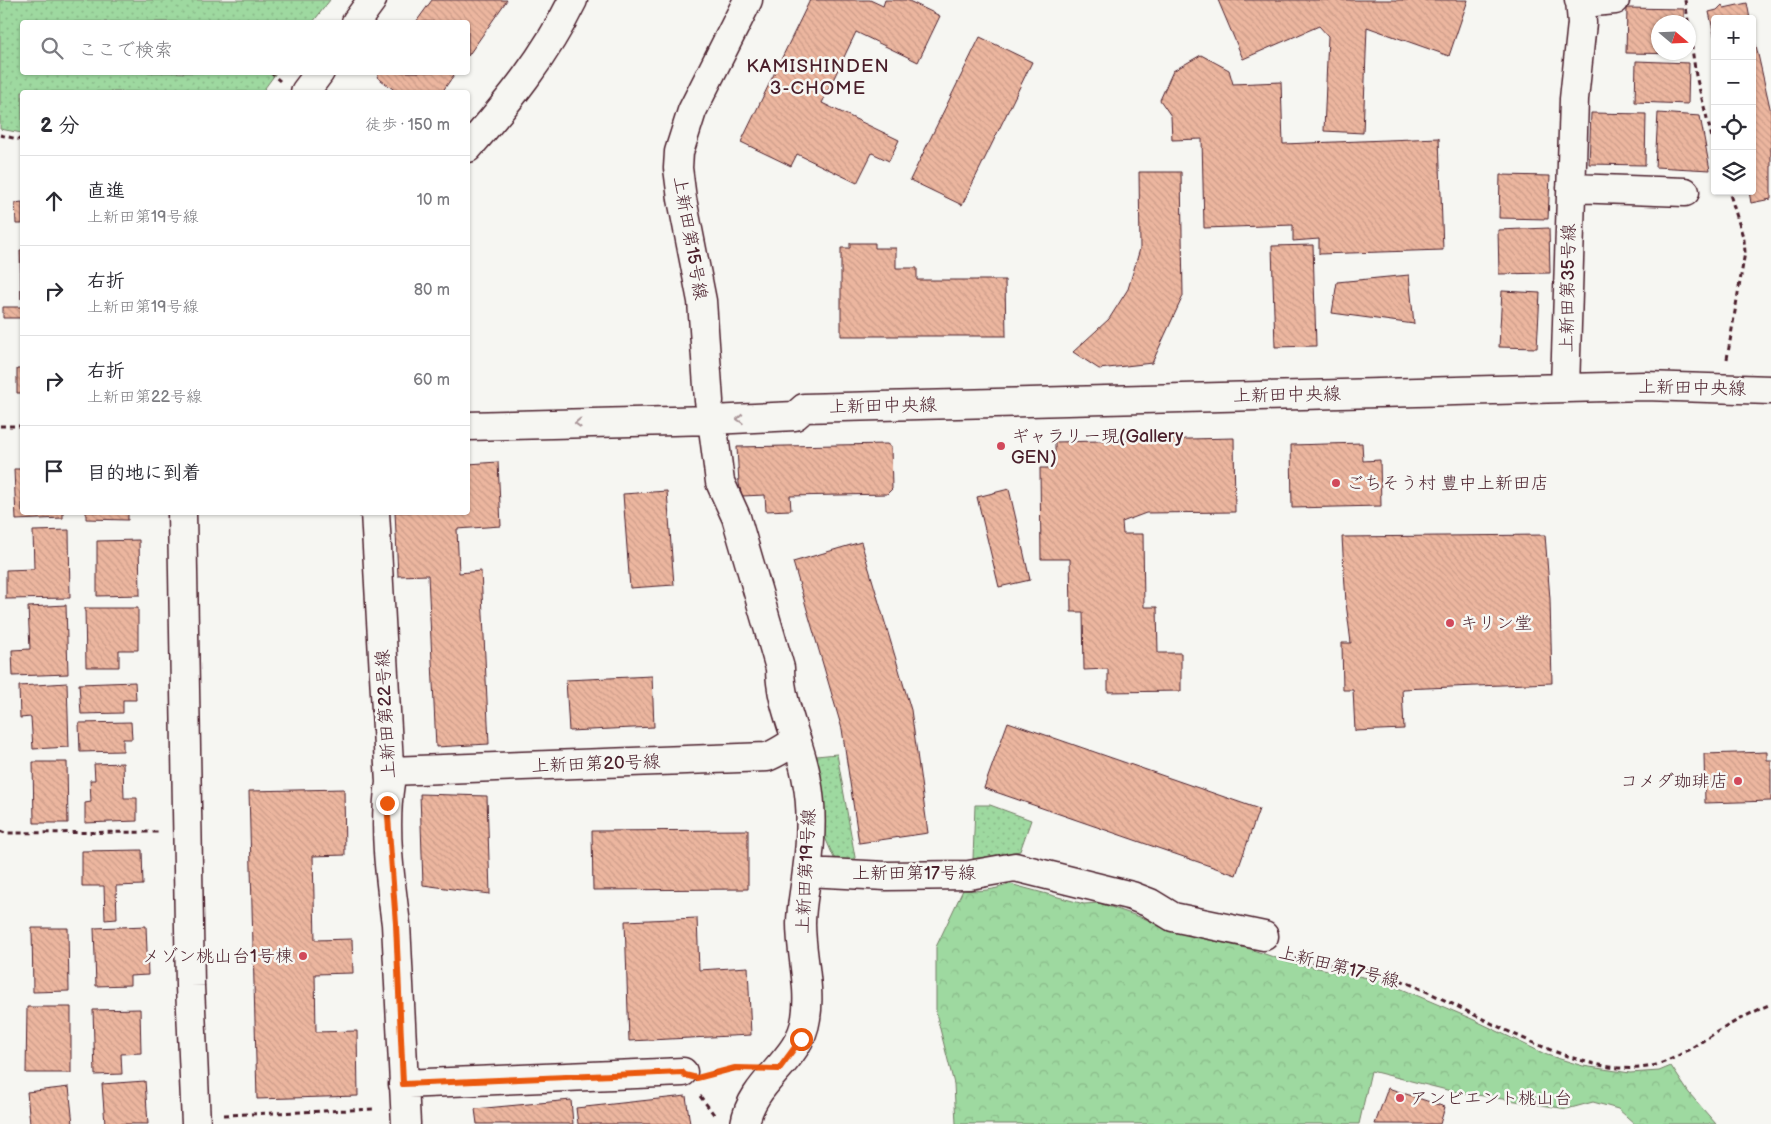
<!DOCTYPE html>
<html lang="ja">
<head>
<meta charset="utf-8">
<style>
	:root { --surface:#fff; --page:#f7f7f7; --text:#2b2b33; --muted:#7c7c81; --line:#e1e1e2 }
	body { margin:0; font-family:"Balsamiq Sans","Klee One",sans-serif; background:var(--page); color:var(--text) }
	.controls { position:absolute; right:15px; top:15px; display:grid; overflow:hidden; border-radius:5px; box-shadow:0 1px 4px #0004 }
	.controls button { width:45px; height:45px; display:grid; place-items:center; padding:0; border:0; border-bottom:1px solid var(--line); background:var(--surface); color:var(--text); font:25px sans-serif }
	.compass { position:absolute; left:1651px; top:15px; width:45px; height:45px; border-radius:50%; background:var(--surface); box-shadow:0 1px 4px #0004; rotate:109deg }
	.stop { position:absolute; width:15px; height:15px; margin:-11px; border:4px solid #ea580c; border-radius:50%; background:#fff }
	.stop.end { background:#ea580c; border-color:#fff; box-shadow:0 1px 5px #0008 }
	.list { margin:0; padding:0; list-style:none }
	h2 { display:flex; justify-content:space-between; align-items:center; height:65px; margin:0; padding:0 20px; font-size:21px }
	h2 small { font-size:16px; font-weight:400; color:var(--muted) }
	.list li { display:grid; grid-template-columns:32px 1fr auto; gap:15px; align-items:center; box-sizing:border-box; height:90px; padding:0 20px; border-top:1px solid var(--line) }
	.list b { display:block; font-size:19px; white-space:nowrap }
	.list p { margin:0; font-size:16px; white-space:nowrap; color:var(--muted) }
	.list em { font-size:16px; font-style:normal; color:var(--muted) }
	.icon { flex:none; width:28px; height:28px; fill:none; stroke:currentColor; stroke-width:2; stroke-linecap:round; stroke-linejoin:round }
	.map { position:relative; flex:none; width:1771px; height:1124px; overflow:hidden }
	.search { position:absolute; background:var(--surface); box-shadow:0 1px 4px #0004; left:20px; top:20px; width:450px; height:55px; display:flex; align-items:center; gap:12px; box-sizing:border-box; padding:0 18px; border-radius:5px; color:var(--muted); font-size:19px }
	.panel { position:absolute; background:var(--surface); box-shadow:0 1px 4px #0004; left:20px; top:90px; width:450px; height:425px; border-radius:5px }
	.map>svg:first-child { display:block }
	.forest { fill:url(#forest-crowns); stroke:#747c66 }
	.park { fill:url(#park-dots); stroke:#747c66 }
	.building { fill:url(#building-back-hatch); stroke:#4a1f2b }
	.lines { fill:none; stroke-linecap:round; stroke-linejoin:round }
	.minor-casing { stroke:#4a1f2b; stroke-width:31 }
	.path { stroke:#4a1f2b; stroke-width:3; stroke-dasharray:5 4; stroke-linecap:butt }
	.minor { stroke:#f6f6f2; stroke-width:28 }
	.oneway { stroke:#a99598 }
	.route { stroke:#ea580c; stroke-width:6 }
	.poi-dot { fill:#d1495b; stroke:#f6f6f2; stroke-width:2 }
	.labels { text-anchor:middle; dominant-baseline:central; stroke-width:5; stroke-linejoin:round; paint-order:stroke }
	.street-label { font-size:18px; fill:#4a1f2b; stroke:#f6f6f2 }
	.poi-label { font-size:18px; fill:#4a1f2b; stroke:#f6f6f2; text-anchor:start }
	.neighbourhood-label { font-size:19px; letter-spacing:1px; fill:#4a1f2b; stroke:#f6f6f2 }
</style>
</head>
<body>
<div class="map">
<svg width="1771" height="1124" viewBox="0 0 1771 1124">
	<defs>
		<pattern id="forest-crowns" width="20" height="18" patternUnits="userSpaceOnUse" patternTransform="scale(1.25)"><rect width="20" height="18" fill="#9ed9a0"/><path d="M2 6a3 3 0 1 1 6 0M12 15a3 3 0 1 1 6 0" fill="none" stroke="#8aba8a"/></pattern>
		<pattern id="park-dots" width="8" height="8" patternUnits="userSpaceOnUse" patternTransform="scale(1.25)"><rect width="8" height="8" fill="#9ed9a0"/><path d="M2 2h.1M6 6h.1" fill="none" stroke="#8aba8a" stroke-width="1.8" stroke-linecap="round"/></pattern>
		<pattern id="building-back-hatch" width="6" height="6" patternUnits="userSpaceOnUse" patternTransform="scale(1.25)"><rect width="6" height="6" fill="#ecb69f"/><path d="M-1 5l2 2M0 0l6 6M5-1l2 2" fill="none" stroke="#cc9c89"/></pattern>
	</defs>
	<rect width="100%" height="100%" fill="#f6f6f2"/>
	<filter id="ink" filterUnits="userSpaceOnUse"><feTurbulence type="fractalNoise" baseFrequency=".02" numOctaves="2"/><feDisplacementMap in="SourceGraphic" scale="10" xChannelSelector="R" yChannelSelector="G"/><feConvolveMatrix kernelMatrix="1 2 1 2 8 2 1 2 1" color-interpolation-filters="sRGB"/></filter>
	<g filter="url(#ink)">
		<path class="forest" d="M1010,884l74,20 15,-1 47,16 21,11 83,19 38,13 95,19 89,38 75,36 36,11 47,7 29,-2 12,-5 18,27 27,31h-81l-17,-15 -25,-7 -26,7 -116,-18 -80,-20 -12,53h-403l-2,-40 -18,-71v-66l27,-57c17,2 31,0 47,-6z"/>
		<path class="park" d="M0,0h330l-17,22h-291v50l254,1 -14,19h-240v41l-22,-4z
			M837,754l19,109 -22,-5 -10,-23 -1,-41 -7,-38z
			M975,805h15l41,15 -11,31 -47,8z"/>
		<path class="building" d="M432,0h75l-39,56v-34h-52z
			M810,0h60l13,6 2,-6h22l33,16 -22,46 -62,-30 -34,71 77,37 -10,21 -17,-8 -15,30 -60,-29 -6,12 -50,-24z
			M1218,0h250l-19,56 -82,-29 -4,106 -39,-2 4,-95 -9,-10 -76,33z
			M1747,3l3,16h-35v20l-6,-27 8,-2 5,-5 2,3z
			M1627,8l57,1v13h-26v30l26,2 -58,-1z
			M1752,28l19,84v87l-20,4 -2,-12h3z
			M980,37l52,25 -70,143 -52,-25z
			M1201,55l28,15 4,14 48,-2 2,62 156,-6 4,112 -124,4v-15l-26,2v-16l-89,3 -2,-89 -30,1 -1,-24 -11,-16 13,-29z
			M1636,61l53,2 -1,41 -53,-2z
			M380,72h76l-14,20h-45l-20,-15z
			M1591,113l55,1 -1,51 -56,-1z
			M1658,113l42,3 10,54 -55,-3z
			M1139,172h42l2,124 -31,67 -53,6 -26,-17 36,-33 19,-30 12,-40z
			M1500,175l50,1 -2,43 -49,-1z
			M22,202v22h-6l-1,-21z
			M1549,228l1,45 -51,1 -1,-44z
			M850,243h25v5h21v20h21v12h88l1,56h-165v-88h9z
			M1313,245l3,101 -41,1 -3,-101z
			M20,250h2l-1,49z
			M1409,275l5,49 -82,-11 5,-31z
			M1502,291l38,2 -3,55 -38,-1z
			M3,307h19v11h-19z
			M17,369h5v24h-5z
			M1234,438l1,74 -89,1 -24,9 1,12h20l1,73h13l1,46h23v38l-73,1v-23l-24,1 -1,-58h-12l-1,-53h-29l-1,-91h15v-26z
			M1362,443l1,18 17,-1 1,46 -89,2 -1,-63z
			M887,444l4,3 1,42 -5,5 -97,2 1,14 -25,1 -1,-16 -23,1 -3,-12 -2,-37z
			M498,462l3,64 -44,3 2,44 22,-2 8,173 -53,3 -8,-172 -30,1 -3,-64h73v-48z
			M14,469h8v43h41v6l-47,2z
			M1009,489l21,91 -31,7 -22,-90z
			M667,491l7,94 -44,3 -7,-94z
			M86,512h42v8l-42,-1z
			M69,530l1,68 -64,1v-29l28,-1 -1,-38z
			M1545,535l5,64 2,84 -150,6 2,40 -49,2 -2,-41h-10l-1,-47h9l-5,-40 -4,-66z
			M139,540l1,55 -43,1v-55z
			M861,542l50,168 17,123 -69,10 -17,-114 -49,-167z
			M66,605l2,69 -55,2 -1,-26 18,-1 -2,-42z
			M85,608h53v42h-19v17h-33z
			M652,676l2,51 -85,4 -3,-51z
			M135,682l1,18h-13v13l-42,1 -2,-30z
			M67,683l2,64 -36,2 -2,-32 -11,1 -1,-32z
			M131,722l1,17h-9v12l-43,1 -1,-29z
			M1008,722l251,87 -23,66 -252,-87z
			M1767,752v8h4v41l-66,2 -1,-49z
			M33,762h34l1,61h-34z
			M123,763l1,35h13v23l-52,2v-20l6,-1 -1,-22h5l-1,-16z
			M344,789l1,66 -32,1 2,84 37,-1 1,34 -38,1 1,58 41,-1 1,65 -101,3 -8,-308z
			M420,794l67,2 3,98 -67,-9z
			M748,830v59l-155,1 -1,-59z
			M142,850l1,35 -27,1 1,33 -12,1 -1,-34h-22v-35z
			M697,918l2,52 49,-3 3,68 -122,6 -4,-120z
			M146,926l2,49 -18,1v9l-34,1 -2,-58z
			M32,928h36l1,63 -36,1z
			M27,1007h44v66h-45z
			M140,1009l1,44 -20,1 1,20 -27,1 -2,-65z
			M145,1081l3,43h-43l-3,-40z
			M69,1087l4,37h-43l-3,-32z
			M1388,1088l57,19 -5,17h-65z
			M686,1096l4,28h-112l-2,-16z
			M571,1100l2,24h-96l-2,-15z"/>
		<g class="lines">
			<defs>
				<path id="minor" d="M1579,0l15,2 21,-2
					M356,22l16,-22
					M305,92l15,-20
					M468,148c41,-47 77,-91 105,-148
					M1571,188l114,4
					M1565,388l9,-289 8,-76 -2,-23
					M709,401l-7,-100 -20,-102 -4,-31 1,-16 13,-41 56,-111
					M712,420l8,62 16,35 44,151c0,38 21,75 27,113 6,30 4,60 0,90 -2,18 -6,35 -6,53 0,30 10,64 5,94 -6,44 -54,62 -61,106
					M468,426l244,-6 83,-4 9,-8 841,-22 126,4
					M182,512l8,474 6,138
					M375,512l15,271c-7,45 0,96 6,141l10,200
					M390,771l377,-14c11,-4 19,-11 30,-16
					M807,872l79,4 83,-1 46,-8 117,29 18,7 23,14 91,19
					M403,1084l280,-12"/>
			</defs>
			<use href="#minor" class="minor-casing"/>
			<path class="path" d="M1685,0l11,76 19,73
				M270,72l10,9
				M0,135l22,5
				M1727,359l18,-107 -1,-12 -15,-49
				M0,426h22
				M0,831l5,2 154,-1
				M1286,956c29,10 68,9 100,19 73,24 186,105 261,92 29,-5 51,-25 77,-39 15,-9 31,-17 47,-24
				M712,1073l29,-5
				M700,1096l16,21
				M224,1115l151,-6"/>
			<use href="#minor" class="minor"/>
		</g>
		<defs><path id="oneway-chevron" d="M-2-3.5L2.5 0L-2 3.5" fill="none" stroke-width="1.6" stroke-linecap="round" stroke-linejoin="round" transform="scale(1.25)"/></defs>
		<g class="oneway">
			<use href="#oneway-chevron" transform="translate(740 419) rotate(177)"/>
			<use href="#oneway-chevron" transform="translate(578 423) rotate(178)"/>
		</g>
	</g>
	<g class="lines" filter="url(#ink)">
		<path class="route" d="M387,803l9,121 7,160 279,-12 3,3 12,3 38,-10 44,1 22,-30"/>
	</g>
	<g class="poi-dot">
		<circle cx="1001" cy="446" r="5"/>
		<circle cx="1336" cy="483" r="5"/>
		<circle cx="1450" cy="623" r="5"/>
		<circle cx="1738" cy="781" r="5"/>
		<circle cx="303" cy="956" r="5"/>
		<circle cx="1400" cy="1098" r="5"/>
	</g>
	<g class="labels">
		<g class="street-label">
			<text transform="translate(690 238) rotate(80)">上新田第15号線</text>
			<text transform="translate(1568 288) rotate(-89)">上新田第35号線</text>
			<text transform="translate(1692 388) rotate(1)">上新田中央線</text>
			<text transform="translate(1287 395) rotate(-1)">上新田中央線</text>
			<text transform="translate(883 406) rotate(-1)">上新田中央線</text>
			<text transform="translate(386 714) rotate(-93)">上新田第22号線</text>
			<text transform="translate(596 764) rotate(-2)">上新田第20号線</text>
			<text transform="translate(806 871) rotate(-87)">上新田第19号線</text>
			<text x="914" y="873">上新田第17号線</text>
			<text transform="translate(1339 967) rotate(14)">上新田第17号線</text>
		</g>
		<g class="poi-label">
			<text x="1011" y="436">ギャラリー現(Gallery<tspan x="1011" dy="21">GEN)</tspan></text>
			<text x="1346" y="483">ごちそう村 豊中上新田店</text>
			<text x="1460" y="623">キリン堂</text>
			<text x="1728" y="781" text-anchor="end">コメダ珈琲店</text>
			<text x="293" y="956" text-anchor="end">メゾン桃山台1号棟</text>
			<text x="1410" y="1098">アンビエント桃山台</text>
		</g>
		<g class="neighbourhood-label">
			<text x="818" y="66">KAMISHINDEN<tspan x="818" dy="22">3-CHOME</tspan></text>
		</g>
	</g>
</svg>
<div class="controls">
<button>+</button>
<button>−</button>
<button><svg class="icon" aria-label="locate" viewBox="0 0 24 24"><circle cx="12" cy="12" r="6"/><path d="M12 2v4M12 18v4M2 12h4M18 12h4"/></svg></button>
<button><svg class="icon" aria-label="layers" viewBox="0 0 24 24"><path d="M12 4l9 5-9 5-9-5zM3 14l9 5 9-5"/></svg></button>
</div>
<svg class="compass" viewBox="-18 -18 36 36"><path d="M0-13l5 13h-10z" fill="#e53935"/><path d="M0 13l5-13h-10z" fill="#7c7c81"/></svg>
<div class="stop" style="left:801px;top:1039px"></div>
<div class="stop end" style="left:387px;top:803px"></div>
<div class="search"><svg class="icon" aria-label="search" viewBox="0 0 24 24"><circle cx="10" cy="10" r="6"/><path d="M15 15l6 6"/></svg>ここで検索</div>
<section class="panel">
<h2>2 分<small>徒歩 · 150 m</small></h2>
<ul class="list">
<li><svg class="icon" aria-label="ahead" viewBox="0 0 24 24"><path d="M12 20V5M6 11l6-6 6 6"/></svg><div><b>直進</b><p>上新田第19号線</p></div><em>10 m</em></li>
<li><svg class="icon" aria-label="right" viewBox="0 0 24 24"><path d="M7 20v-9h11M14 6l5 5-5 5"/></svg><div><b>右折</b><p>上新田第19号線</p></div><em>80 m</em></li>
<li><svg class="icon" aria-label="right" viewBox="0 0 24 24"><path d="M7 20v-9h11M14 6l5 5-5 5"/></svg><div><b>右折</b><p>上新田第22号線</p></div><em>60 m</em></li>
<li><svg class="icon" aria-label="arrive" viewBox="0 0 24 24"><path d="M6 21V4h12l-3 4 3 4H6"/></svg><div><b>目的地に到着</b></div></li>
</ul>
</section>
</div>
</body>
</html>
